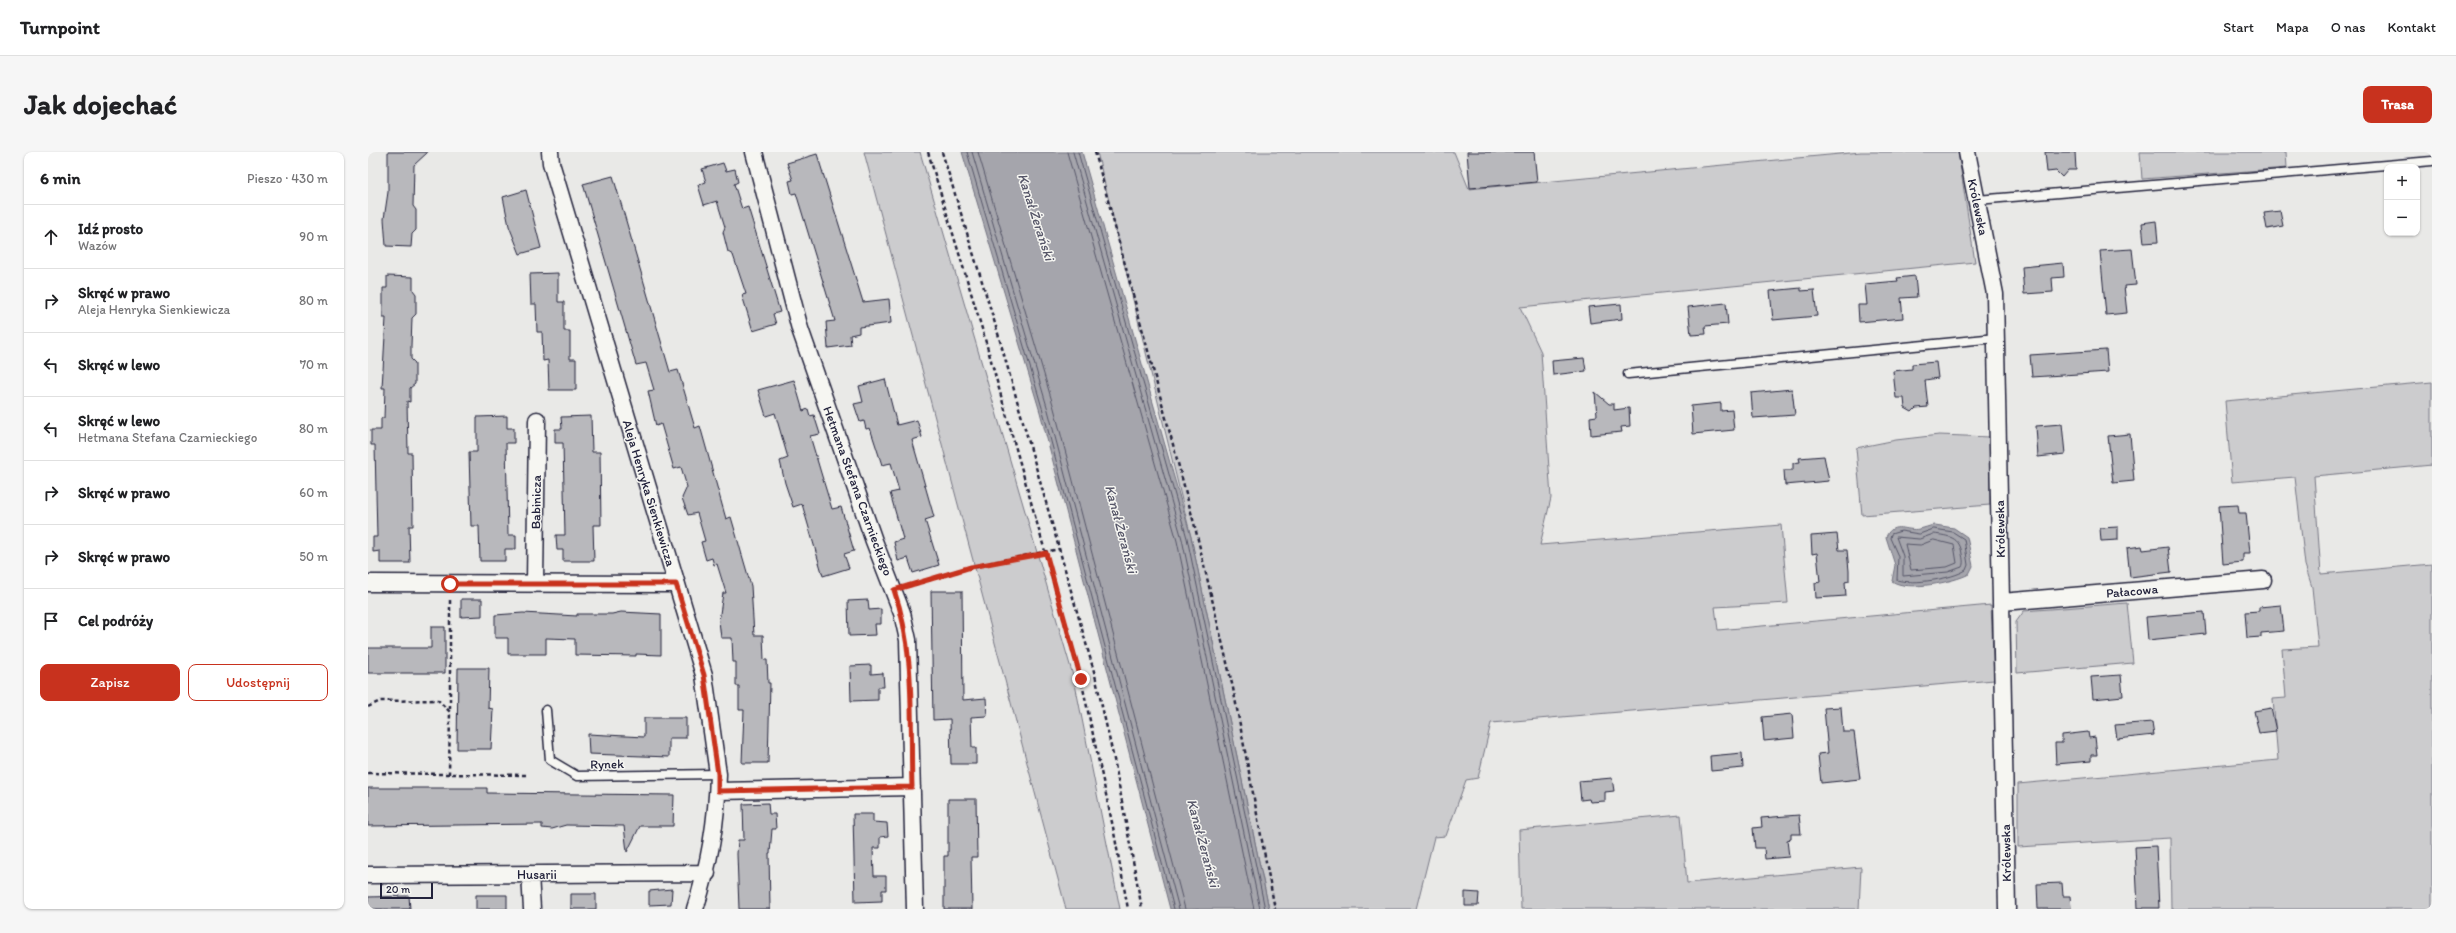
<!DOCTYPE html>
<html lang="pl">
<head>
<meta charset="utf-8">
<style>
	:root { --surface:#fff; --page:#f6f6f6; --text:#202124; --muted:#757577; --line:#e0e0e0; --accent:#c8321e }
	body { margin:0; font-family:Itim,sans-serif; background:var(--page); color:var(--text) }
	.controls { position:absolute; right:12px; top:12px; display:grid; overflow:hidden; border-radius:8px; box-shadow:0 1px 3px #0004 }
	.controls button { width:36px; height:36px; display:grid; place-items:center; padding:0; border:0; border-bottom:1px solid var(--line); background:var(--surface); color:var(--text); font:20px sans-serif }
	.scale { position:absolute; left:12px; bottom:10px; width:53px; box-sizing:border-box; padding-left:4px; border:2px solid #22223b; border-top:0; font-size:11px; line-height:14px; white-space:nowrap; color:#22223b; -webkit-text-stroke:3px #f6f6f2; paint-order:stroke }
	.stop { position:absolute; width:12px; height:12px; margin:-9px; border:3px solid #c8321e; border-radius:50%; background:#fff }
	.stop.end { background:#c8321e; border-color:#fff; box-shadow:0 1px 4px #0008 }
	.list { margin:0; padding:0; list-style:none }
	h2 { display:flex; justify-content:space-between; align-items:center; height:52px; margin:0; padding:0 16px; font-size:17px }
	h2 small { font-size:13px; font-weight:400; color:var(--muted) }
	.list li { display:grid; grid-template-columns:26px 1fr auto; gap:12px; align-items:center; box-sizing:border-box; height:64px; padding:0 16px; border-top:1px solid var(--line) }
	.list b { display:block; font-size:15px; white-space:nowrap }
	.list p { margin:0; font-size:13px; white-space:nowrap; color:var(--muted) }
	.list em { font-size:13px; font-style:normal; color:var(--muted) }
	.actions { display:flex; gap:8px; padding:12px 16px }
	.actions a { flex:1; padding:9px 0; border:1px solid var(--accent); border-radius:8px; text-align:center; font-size:14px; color:var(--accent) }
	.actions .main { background:var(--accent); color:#fff }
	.icon { flex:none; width:22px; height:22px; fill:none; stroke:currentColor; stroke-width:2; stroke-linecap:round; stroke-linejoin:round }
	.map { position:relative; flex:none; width:2064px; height:757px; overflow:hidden; border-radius:8px }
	header { display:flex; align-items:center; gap:24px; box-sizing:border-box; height:56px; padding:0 20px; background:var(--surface); border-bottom:1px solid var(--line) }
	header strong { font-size:19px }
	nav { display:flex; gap:22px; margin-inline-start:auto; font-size:14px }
	.intro { display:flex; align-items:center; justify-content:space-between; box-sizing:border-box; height:96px; padding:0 24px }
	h1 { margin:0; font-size:28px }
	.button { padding:10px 18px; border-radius:8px; background:var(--accent); color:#fff; font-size:14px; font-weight:700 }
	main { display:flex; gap:24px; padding:0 24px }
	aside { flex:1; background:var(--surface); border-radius:8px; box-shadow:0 1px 3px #0004 }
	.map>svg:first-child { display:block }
	.green { fill:#ccccce; stroke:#777784 }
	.water { fill:#a5a5ac; stroke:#71717f }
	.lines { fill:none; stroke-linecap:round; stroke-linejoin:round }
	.shore { stroke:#565668; stroke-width:1 }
	.building { fill:#b8b8bc; stroke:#22223b }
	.service-casing { stroke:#22223b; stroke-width:11 }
	.minor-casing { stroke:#22223b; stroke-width:19 }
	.path { stroke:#22223b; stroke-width:2.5; stroke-dasharray:4 3; stroke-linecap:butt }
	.service { stroke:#f6f6f2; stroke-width:8 }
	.minor { stroke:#f6f6f2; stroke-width:16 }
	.route { stroke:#c8321e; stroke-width:5 }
	.labels { text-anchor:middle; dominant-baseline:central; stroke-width:3; stroke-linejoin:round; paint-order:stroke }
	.street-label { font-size:13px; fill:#22223b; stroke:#f6f6f2 }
	.water-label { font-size:14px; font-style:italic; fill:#565668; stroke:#f6f6f2 }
</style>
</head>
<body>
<header>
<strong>Turnpoint</strong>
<nav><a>Start</a><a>Mapa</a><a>O nas</a><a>Kontakt</a></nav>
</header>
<div class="intro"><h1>Jak dojechać</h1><a class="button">Trasa</a></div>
<main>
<aside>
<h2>6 min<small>Pieszo · 430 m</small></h2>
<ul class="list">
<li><svg class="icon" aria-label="ahead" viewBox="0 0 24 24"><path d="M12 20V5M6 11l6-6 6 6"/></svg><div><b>Idź prosto</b><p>Wazów</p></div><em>90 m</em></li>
<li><svg class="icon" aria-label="right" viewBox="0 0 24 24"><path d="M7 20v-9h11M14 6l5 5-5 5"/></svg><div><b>Skręć w prawo</b><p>Aleja Henryka Sienkiewicza</p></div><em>80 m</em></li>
<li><svg class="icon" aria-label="left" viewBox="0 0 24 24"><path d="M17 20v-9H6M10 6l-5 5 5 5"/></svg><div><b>Skręć w lewo</b></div><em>70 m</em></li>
<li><svg class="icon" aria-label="left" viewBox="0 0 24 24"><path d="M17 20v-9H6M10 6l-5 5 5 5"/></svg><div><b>Skręć w lewo</b><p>Hetmana Stefana Czarnieckiego</p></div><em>80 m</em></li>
<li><svg class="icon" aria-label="right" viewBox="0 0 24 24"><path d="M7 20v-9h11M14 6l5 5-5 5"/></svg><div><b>Skręć w prawo</b></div><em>60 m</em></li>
<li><svg class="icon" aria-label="right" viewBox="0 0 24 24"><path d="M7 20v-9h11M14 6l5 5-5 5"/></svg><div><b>Skręć w prawo</b></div><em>50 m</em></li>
<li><svg class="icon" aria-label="arrive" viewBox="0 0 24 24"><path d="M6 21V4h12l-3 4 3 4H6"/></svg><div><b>Cel podróży</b></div></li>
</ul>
<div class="actions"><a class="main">Zapisz</a><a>Udostępnij</a></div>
</aside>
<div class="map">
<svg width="2064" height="757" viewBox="0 0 2064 757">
	<rect width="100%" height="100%" fill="#e9e9e7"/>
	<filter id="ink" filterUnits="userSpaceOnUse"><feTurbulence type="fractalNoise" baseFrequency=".025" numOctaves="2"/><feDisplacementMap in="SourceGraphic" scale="8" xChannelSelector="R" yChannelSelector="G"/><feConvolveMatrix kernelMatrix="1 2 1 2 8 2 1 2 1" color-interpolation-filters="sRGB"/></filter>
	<g filter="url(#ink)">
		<path class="green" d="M496,0h56l154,527 46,230h-54z
			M729,0h357l15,37 392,-37h97l17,110 -455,45 21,45 10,146 -11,47 241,-20 7,78 -73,4 3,23 273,-25 3,75 -503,43 -13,55 -12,2 -20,56 -12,1 -18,72h-147l-78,-372z
			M1772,0h146l1,16 -145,11z
			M2064,230v83l-118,11 7,98 111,-10v345h-261l-1,-71 -152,9v-63l260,-24 -5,-61 13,-1 -4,-49 36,-2 -6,-60 -7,-22 -10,-88 -63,5 -7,-81z
			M1571,283l51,2v68l-128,10 -6,-67 40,-8z
			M1759,451l6,60 -116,10 -1,-51 8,-11z
			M1313,663l6,68 174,-16 -2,42h-338l-2,-79z"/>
		<path class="water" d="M594,0h120l109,385 78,372h-99l-130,-497z
			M1567,373l19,3 13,9 6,29 -4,8c-15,8 -62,18 -77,7l3,-16 -9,-28c7,-17 21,-5 33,-8 6,-1 9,-3 16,-4z"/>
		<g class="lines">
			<path class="shore" d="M599,0l76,259 131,498
				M604,0l76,258 131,499
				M610,0l76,256 131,501
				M699,0l110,389 77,368
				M705,0l109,387 78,370
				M710,0l109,386 78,371
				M1566,377l19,3 11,7 4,26 -2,5c-14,9 -53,15 -69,10l1,-24 -8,-18 1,-4 10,-3 18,3z
				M1566,382c15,2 26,3 28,20 1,5 2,9 0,13l-14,5 -45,4v-20l-7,-19 23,2z
				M1566,388l20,5 3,18 -10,4 -36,3 -6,-26 15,1z"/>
		</g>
		<path class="building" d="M20,0h40l-14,13 -1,41 3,4v20l-4,4 -1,13 -25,-1 -2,-27 4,-27z
			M1099,0h67l3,30 -67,6z
			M1677,0h30l1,18h-8l-6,7 -6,-6 -9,1z
			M449,2l46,148 26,-3 2,24 -32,4v6l-9,2 1,10 -23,3 -2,-26 9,-1 -39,-128 -4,1 -3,-13 4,-1 -6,-17z
			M355,11l3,8 9,-2 3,13 -4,2 8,25 6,-2 32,105 -7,2 3,10 -23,7 -11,-36 4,-1 -13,-39 -5,-3 -5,-20 2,-5 -8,-26 -13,4 -6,-20 8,-3 -4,-13z
			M245,24l57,196 8,-2 17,58 5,-2 26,93 5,-2 20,69 3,49h9l1,25h3l1,23h2l-2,80h-26l2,-53h-5v-24h-3v-24h-3l-1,-24h-11l-2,-17 4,-28h3l-9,-29 -3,1 -2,-7 -6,2 -5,-18 4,-1 -8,-28 -9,2 -6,-17 5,-11 -6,-20 -7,2 -13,-45 -5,2 -8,-35 6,-1 -8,-27 -10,2 -53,-181z
			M158,38l15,58 -21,6 -11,-28 -6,-29z
			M1912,59l3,15 -16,3 -3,-16z
			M1788,69l2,21 -14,1 -2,-20z
			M1764,97l4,36 -12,1 3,27 -21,2 -6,-64z
			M1695,111l1,14 -12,1 1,14 -29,2 -2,-27z
			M190,121v29h6v29h6v28h6v31h-27l-1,-30 -5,1 -1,-29h-5l-1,-28h-5l-1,-30z
			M19,124l26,1v13l3,4v20l-4,4 -1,28v13l4,4v21l-5,4v14l-3,-1 1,52h4l1,73h-4l1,37h-30v-12l-7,1v-15h4l-2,-92h-4v-15h10v-12h3l1,-30h-3l4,-70h-3v-30h4z
			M1547,124l2,21 -16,1 2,20 -44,4 -1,-17h9l-2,-21 33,-3 -1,-3z
			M1433,136v3l13,-1 3,26 -44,4 -3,-29z
			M1358,151l2,21 -23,2 1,8 -15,1 -3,-28z
			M1253,152l1,15 -32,4 -2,-16z
			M1738,198l2,22 -76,5 -2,-22z
			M1216,206l2,13 -33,4 -1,-14z
			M1568,210l2,16 -13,2 3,27 -12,1 -4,4 -7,-4 -1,-10h-8l-3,-27 19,-2v-5z
			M517,227l12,46 20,-5 5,17 -10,3 22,77 -9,3 14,45 -26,8 -5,-15 -10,3 -4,-19 9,-3 -13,-46 9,-2 -8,-28 -9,2 -12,-37 -4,1 -2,-8 -4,1 -6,-18 9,-2 -4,-16z
			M426,228l9,31 5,-2 2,7 4,-1 6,19 -10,2 11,37 11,36 9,-2 13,44 -10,3 5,14 -26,8 -21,-72 -9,3 -8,-24 -5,-22 8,-3 -13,-45 -9,3 -8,-26z
			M1424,237l3,26 -42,3 -2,-25z
			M1227,240l14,12h5v6l15,-2 1,18 -9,1 1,5 -31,3 -1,-18 7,-1z
			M1353,251v8l11,-1 2,20 -41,4 -2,-28z
			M139,264v12h7v15h-8l2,92h8v14h-11v12h-25l-1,-35h-8l-2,-74h8v-35z
			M223,264l1,36h8l1,73h-8l1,36h-31v-11h-6l-1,-15h9l-2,-92h-8v-14h7l-1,-12z
			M1694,272l3,30 -27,3 -2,-31z
			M1762,282l4,47 -21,2 -5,-47z
			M1456,304l5,25 -44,4 -1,-15h9v-7l7,-1 -1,-4z
			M1870,353l1,8h7l4,40h-7v9l-20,2 -4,-58z
			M1750,375v13l-17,1 -1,-13z
			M1469,382l2,16h8l2,21v10l-4,1 1,14 -30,2 -1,-15 5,-1 -3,-29 -5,1 -1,-18z
			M1774,394l1,4 25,-3 3,25 -41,5 -3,-29z
			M563,439h31l1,109 23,-2 1,18 -16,1 1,31h4v16h-25l-1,-45 -17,1z
			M93,447h21v17l-21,1z
			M500,448l1,10 12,-1v15h-6l1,11 -27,1 -1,-35z
			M1913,453l3,26 -23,2v4l-14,1 -2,-26 14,-1v-4z
			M253,460l40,2v41l-25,-1v2l-61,-1v-16l-29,-1v16h-38v-16h-13v-23l28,-2 54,3v-2h35z
			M1836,460l2,22 -58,6 -2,-23z
			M63,475h14v46h-77v-25h63z
			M503,513v9l12,-1 1,14h-6v13l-27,1 -1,-35z
			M90,516h31l-1,40 5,1 -2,40h-34z
			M1753,523l2,21 -30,3 -2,-22z
			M1473,555l2,25h11l6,47 -39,4 -3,-29 10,-1 -4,-45z
			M1903,556l5,23 -17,2 -5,-22z
			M1424,562l2,24 -30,3 -2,-24z
			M276,566h42v20h-17v19l-80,-3 -1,-20 56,3z
			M1784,570l2,13 -37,4 -2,-14z
			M1720,580l1,6 6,-1 2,18h-6v6l-35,3 -1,-21h7v-8z
			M1374,601l1,15 -32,3 -1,-15z
			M1244,626l2,13 -9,1v9l-15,1 -1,-3 -8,1 -2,-19z
			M0,636h119v5l187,2 -1,31h-33l-13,26 -3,-26 -58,-1 -14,4 -10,-1v-4l-174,2z
			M580,647h28l1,58h-6l1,52h-28v-53h4z
			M400,651l1,11h6l1,15h-4l-2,24h-1l1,56h-31l-2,-55 1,-14h6l-1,-36z
			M485,662h20v8l14,1 1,13 -8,1v11h-7l1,28h12v14h-4v11l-27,1z
			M1431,663l2,19h-10v5l-4,1 2,17 -24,2 -1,-11h-9l-2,-20 9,-1 -1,-9z
			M1788,694l3,62h-21l-3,-61z
			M1694,731l1,13h7l1,13h-33l-1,-25z
			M304,737l-1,15 -22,1v-14z
			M1097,740l14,1 -1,13h-13z
			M203,742h25v15h-25z
			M108,743h31v14h-31z
			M41,744l1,13h-42v-12z"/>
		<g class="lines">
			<defs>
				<path id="service" d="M1609,48l455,-39
					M1260,222l368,-36
					M178,558l4,50 27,16 141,-2"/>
				<path id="minor" d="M182,0l1,11 153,512 14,99c-1,46 -9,92 -23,135
					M386,0l46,177 74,212 28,72 6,27 7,269
					M1599,0l28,142 12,615
					M0,431l308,1
					M167,432l2,-164
					M1634,450l261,-22
					M350,639l194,-4
					M162,722l2,35
					M0,723l339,-2"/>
			</defs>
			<use href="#service" class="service-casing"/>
			<use href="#minor" class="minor-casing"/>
			<path class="path" d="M560,0l55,180 98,347 32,148 15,82
				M574,0l55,178 98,345 20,89 27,145
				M727,0l100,375 38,161 42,221
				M540,434l63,-19 88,-18
				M82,448v111
				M0,555l12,-6 58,-1 12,12 -1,62
				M0,621l159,2"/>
			<use href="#service" class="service"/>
			<use href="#minor" class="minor"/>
		</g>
	</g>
	<g class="lines" filter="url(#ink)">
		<path class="route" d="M82,432h226l28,91 14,99v17l194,-4c-2,-65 4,-135 -18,-197l77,-23 75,-14 35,126"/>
	</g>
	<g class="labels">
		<g class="street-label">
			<text transform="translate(1610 55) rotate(78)">Królewska</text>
			<text transform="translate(490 339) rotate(70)">Hetmana Stefana Czarnieckiego</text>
			<text transform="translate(281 341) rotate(73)">Aleja Henryka Sienkiewicza</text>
			<text transform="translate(168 350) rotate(-89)">Babinicza</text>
			<text transform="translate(1632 377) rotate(-91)">Królewska</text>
			<text transform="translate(1764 439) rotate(-5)">Pałacowa</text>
			<text transform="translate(239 612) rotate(-1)">Rynek</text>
			<text transform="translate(1638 701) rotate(-91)">Królewska</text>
			<text x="169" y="722">Husarii</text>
		</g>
		<g class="water-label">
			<text transform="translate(668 65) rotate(72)">Kanał Żerański</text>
			<text transform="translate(753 377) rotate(75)">Kanał Żerański</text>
			<text transform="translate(835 691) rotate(75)">Kanał Żerański</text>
		</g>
	</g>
</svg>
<div class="controls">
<button>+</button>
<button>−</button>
</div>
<div class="scale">20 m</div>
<div class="stop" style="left:82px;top:432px"></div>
<div class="stop end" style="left:713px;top:527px"></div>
</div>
</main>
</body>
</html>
